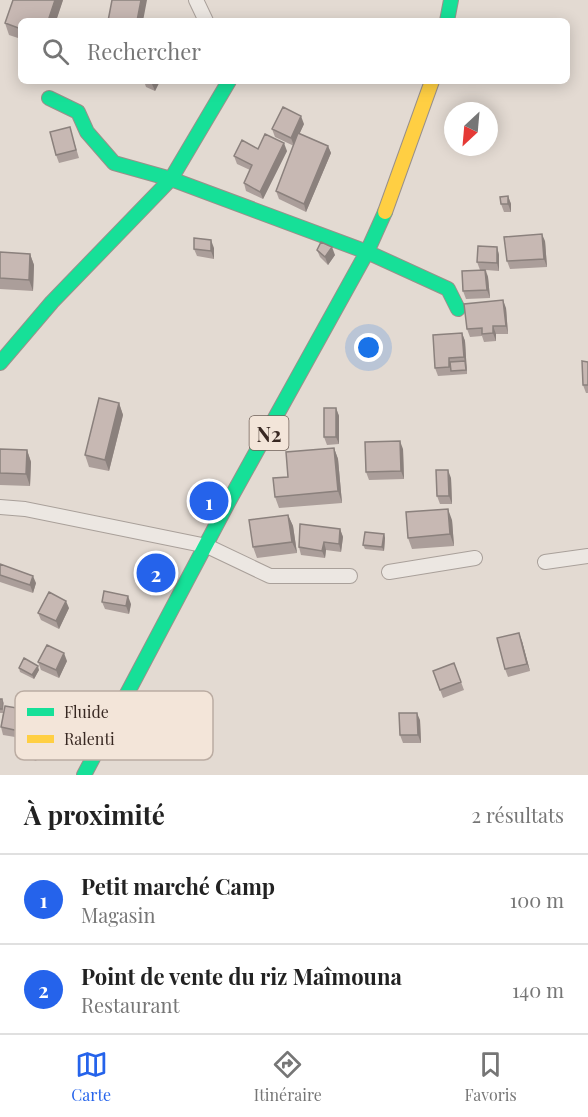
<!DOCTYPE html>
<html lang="fr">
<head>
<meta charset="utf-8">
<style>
	:root { --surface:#fff; --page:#f6f6f6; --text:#222; --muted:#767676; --line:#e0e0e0; --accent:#2563eb }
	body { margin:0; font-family:"Playfair Display",serif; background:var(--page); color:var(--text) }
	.compass { position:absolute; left:444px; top:102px; width:54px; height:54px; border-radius:50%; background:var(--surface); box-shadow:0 3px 15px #0003; rotate:206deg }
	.you { position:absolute; left:369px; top:348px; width:21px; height:21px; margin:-15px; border:4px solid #fff; border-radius:50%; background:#1a73e8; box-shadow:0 0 0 9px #1a73e833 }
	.badge { display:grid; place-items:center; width:39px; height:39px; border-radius:50%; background:var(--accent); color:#fff; font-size:20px; font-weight:700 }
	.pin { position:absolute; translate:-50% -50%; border:3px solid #fff; box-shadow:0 2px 6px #0006 }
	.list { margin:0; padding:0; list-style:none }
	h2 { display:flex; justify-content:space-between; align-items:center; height:78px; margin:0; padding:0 24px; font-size:26px }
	h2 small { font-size:20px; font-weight:400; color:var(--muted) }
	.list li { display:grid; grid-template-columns:39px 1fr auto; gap:18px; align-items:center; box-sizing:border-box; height:90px; padding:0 24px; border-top:2px solid var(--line) }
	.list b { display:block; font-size:22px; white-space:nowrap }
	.list p { margin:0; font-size:20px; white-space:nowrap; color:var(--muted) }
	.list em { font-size:20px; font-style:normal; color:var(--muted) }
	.icon { flex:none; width:33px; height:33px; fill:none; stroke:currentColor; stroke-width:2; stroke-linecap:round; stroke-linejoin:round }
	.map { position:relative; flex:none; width:588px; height:775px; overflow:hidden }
	.search { position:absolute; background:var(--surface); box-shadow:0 3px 15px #0003; left:18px; right:18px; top:18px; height:66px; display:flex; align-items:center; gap:15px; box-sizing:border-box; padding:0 21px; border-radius:9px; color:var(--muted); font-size:22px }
	.sheet { height:258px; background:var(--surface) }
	nav { display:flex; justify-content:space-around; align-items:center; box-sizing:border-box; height:84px; border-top:2px solid var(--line); background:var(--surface); font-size:16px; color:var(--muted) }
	nav a { display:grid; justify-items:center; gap:3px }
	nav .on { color:var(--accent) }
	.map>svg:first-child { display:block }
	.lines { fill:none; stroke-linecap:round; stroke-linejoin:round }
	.street-casing { stroke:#a9a09a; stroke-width:16 }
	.fast-casing { stroke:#99908a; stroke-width:16 }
	.slow-casing { stroke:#99908a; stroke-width:16 }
	.street { stroke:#ece7e2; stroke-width:14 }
	.fast { stroke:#16e098; stroke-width:14 }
	.slow { stroke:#ffcf43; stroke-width:14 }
	.wall { fill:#ab9e9a }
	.shaded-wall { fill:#8b817d }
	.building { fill:#c7b8b3; stroke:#8b817d; stroke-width:1.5 }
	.labels { text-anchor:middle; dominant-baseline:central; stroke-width:4.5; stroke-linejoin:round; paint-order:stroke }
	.shield { fill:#f3e5d9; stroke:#706159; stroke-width:1.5 }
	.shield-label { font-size:20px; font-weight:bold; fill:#382822 }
	.key { fill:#f3e5d9; stroke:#bbaca2; stroke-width:1.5 }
	.key-label { font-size:16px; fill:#382822 }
</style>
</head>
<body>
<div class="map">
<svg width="588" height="775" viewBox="0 0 588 775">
	<rect width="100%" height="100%" fill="#e3dad2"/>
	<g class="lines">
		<defs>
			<path id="street" d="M196,0l10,21
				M0,507l25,2 182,37 63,30h80
				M545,562l43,-6
				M389,572l86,-14"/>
			<path id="fast" d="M447,21l4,-21
				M229,81l-58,98 196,73 81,37 10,20
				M0,363l52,-61 119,-123 -57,-16 -27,-31 -9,-20 -29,-14
				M84,775l145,-274 138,-249 18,-40"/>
			<path id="slow" d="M385,212l47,-131"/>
		</defs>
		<use href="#street" class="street-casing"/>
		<use href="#fast" class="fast-casing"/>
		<use href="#slow" class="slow-casing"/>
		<use href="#street" class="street"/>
		<use href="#fast" class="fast"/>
		<use href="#slow" class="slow"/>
	</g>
	<path class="wall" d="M63,0l-7,21h-35v18l-12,-4 -4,-12z
		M144,81h15v2l-4,8 -9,-4z
		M168,81h18v3z
		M304,124l-5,10 29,12 3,7 -25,59 -27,-13 -3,-8 18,-45 -19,-9 -3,-8z
		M72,135l7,23 -20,5 -3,-8z
		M258,149l29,2 -24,48 -17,-8 -2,-8 6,-13 -13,-6 -3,-8z
		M508,196l3,8v8h-7l-3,-8z
		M545,241l2,26 -37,2 -3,-8z
		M497,247l2,8v16l-13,-1 2,7 2,21 -24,1 -3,-8 17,-21 -3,-8z
		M214,248v11l-17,-3 -3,-7z
		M317,250l18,5 -7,10 -8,-8z
		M0,252l30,2 4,11 -1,26 -33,-2z
		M506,308l2,26h-12v7l-12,1 -2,-6 -12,1 -3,-8z
		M462,333l3,8 2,33 -29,2 -3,-8z
		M588,362v31h-2l-3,-8z
		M119,403l4,12 -14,56 -20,-4 -4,-12z
		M336,408l3,8v28l-12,1 -3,-8z
		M334,448l4,11 4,44 -63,5 -4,-11 13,-20z
		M0,449l27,1 4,12 -1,24 -30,-1z
		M403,449l1,30 -35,1 -3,-8z
		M451,478l1,26h-12l-3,-8z
		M288,515l5,11 4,27 -40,5 -4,-11z
		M452,520l2,26 -42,3 -4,-11z
		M340,529l3,8 -2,15 -15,-2 -1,8 -24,-3 -2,-8z
		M384,534l1,4 -1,13 -19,-2 -2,-4z
		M0,575l36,8 -3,10 -33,-11z
		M102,602l29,2 -2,10 -24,-5z
		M69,608l-10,21 -18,-9 -3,-7z
		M522,641l8,30 -22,6 -3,-8z
		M67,661l-8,17 -18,-8 -3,-8z
		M454,663l10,27 -21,8 -10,-27z
		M19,668l20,2 -5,9 -14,-7z
		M0,699h2l2,4 -1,9 20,-3 3,8 -2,12 2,-1 16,-13 1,4 -5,14h2l3,8 -7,20 -16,-6 -3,-8 4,-9 -18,-3 -2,-8 2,-14h-3z
		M420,720l1,23h-18l-3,-8z"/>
	<path class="shaded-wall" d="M55,0h8l-7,21h-8z
		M141,0h6l-4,21h-6z
		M154,81h5v2l-4,8 -3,-7z
		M301,116l3,8 -10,22 -3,-8z
		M284,143l3,8 -24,48 -3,-7z
		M328,146l3,7 -25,59 -2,-8z
		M508,196l3,8v8l-3,-8z
		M542,234l3,7 2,26 -3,-8z
		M211,240l3,8v11l-3,-8z
		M332,247l3,8 -7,10 -3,-8z
		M497,247l2,8v16l-2,-8z
		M30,254l4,11 -1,26 -4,-11z
		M485,270l3,7 2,21 -3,-8z
		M503,300l3,8 2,26 -2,-8z
		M493,326l3,8v7l-3,-8z
		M462,333l3,8 2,33 -3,-17z
		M119,403l4,12 -14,56 -4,-11z
		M336,408l3,8v28l-3,-7z
		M400,441l3,8 1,30 -3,-8z
		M334,448l4,11 4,44 -4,-12z
		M27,450l4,12 -1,24 -4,-12z
		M448,470l3,8 1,26 -3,-8z
		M448,509l4,11 2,26 -4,-12z
		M288,515l5,11 4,27 -5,-11z
		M340,529l3,8 -2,15 -2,-8z
		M384,534l1,4 -1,13 -2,-4z
		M324,542l2,8 -1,8 -3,-7z
		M33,576l3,7 -3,10 -3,-8z
		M128,596l3,8 -2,10 -3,-8z
		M66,601l3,7 -10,21 -3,-8z
		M519,633l3,8 8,30 -3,-7z
		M64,653l3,8 -8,17 -3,-8z
		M38,666l1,4 -5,9 -2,-4z
		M23,709l3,8 -4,22 -3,-8z
		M417,713l3,7 1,23 -3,-8z
		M42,715l1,4 -6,17 -1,-4z
		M40,733l3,8 -7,20 -3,-8z"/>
	<path class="building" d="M13,0h42l-7,21h-27v8l-16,-6z
		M112,0h29l-4,21h-29z
		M283,107l18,9 -10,22 -19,-9z
		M70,127l6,23 -20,5 -6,-23z
		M298,133l30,13 -24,58 -28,-13z
		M265,134l19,9 -24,49 -16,-9 8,-18 -18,-9 8,-16 16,9z
		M508,196v8h-7l-1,-7z
		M542,234l2,25 -37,2 -3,-24z
		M194,238l17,2v11l-17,-2z
		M321,242l11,5 -7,10 -8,-7z
		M478,246l19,1v16l-20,-1z
		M0,252l30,2 -1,26 -29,-2z
		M485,270l2,20 -24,1 -1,-20z
		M503,300l3,26h-13v7l-11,1v-6l-15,1 -3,-25z
		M462,333l2,24 -15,1v9l-14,1 -2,-33z
		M465,361l1,9 -15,1 -1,-9z
		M582,361l6,1v23h-5z
		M99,398l20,5 -14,57 -20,-5z
		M324,408h12v29h-12z
		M400,441l1,30 -35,1 -1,-30z
		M334,448l4,43 -63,6 -2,-19 15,-1 -2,-25z
		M0,449l27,1 -1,24 -26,-1z
		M436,470h12l1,26h-12z
		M448,509l2,25 -42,4 -2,-26z
		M288,515l4,27 -39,5 -4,-27z
		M300,524l40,5 -1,15 -15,-2 -2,9 -23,-4z
		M365,532l19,2 -2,13 -19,-2z
		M0,564l33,12 -3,9 -30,-10z
		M104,591l24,5 -2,10 -24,-4z
		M49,592l17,9 -10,20 -18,-8z
		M519,633l8,31 -22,5 -8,-31z
		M47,645l17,8 -8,17 -18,-8z
		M24,658l14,8 -6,9 -13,-7z
		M454,663l7,19 -21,8 -7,-19z
		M0,699h2v10h-2z
		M5,706l18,3 -4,22 -18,-4z
		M399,713h18l1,22h-18z"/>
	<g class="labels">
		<rect class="shield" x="249.5" y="416" width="39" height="34" rx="4.5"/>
		<g class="shield-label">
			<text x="269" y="433">N2</text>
		</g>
	</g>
	<rect x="15" y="691" width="198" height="69" rx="9" class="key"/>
	<rect x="27" y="708" width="27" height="8" fill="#16e098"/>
	<rect x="27" y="735" width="27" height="8" fill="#ffcf43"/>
	<g class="key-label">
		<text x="64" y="718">Fluide</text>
		<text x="64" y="745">Ralenti</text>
	</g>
</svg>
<svg class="compass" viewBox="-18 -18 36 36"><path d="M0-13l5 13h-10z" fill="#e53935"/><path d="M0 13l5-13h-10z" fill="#767676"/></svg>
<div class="you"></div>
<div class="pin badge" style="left:209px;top:501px">1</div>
<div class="pin badge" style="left:156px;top:573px">2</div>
<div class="search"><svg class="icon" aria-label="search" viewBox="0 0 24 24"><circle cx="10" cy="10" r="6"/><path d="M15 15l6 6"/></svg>Rechercher</div>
</div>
<section class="sheet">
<h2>À proximité<small>2 résultats</small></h2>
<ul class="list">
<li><span class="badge">1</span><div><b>Petit marché Camp</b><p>Magasin</p></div><em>100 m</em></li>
<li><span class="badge">2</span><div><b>Point de vente du riz Maîmouna</b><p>Restaurant</p></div><em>140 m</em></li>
</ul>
</section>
<nav>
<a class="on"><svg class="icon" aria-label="map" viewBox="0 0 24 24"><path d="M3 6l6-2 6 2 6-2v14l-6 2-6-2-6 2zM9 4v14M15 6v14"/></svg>Carte</a>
<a><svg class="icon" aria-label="directions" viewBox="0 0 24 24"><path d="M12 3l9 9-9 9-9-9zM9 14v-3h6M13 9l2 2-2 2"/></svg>Itinéraire</a>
<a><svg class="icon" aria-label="saved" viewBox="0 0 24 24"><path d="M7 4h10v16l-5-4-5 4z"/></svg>Favoris</a>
</nav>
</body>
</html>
